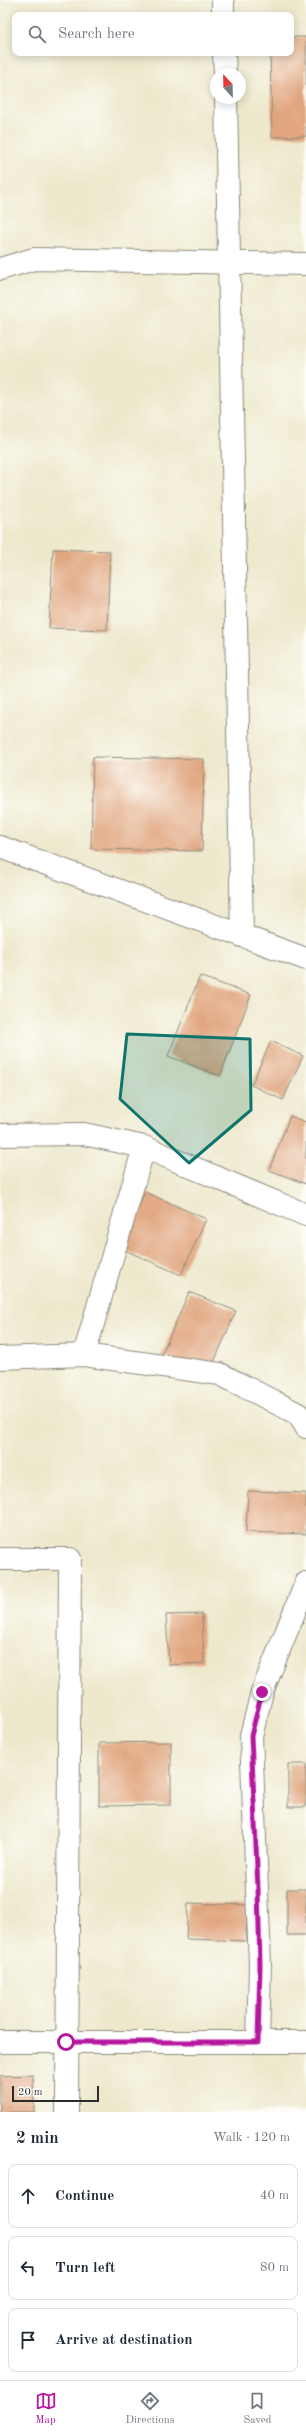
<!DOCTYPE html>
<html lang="en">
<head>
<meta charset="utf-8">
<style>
	:root { --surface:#fff; --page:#f6f6f7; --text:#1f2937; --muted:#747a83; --line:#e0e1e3; --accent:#b5179e }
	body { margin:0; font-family:"Old Standard TT",serif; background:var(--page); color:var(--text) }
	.compass { position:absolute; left:210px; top:68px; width:36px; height:36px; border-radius:50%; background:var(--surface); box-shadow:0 2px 10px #0003; rotate:338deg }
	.scale { position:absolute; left:12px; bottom:10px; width:87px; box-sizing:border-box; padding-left:4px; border:2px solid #2b2b2b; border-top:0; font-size:11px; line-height:14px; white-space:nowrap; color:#2b2b2b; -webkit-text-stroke:3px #fdfcf7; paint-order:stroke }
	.stop { position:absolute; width:12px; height:12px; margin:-9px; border:3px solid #b5179e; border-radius:50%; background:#fff }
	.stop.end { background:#b5179e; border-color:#fff; box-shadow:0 1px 4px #0008 }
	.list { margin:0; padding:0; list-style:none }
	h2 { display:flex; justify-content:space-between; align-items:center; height:52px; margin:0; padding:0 16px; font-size:17px }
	h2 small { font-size:13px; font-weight:400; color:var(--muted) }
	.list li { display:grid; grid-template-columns:26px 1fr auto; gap:12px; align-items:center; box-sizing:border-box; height:64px; margin:0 8px 8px; padding:0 8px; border:1px solid var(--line); border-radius:8px }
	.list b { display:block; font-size:15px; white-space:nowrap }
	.list em { font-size:13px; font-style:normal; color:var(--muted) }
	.icon { flex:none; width:22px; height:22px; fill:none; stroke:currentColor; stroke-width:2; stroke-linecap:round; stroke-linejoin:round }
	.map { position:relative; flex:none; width:306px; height:2112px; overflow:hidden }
	.search { position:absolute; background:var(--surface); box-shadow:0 2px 10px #0003; left:12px; right:12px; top:12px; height:44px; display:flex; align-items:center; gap:10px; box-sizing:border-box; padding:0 14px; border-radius:8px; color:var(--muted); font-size:15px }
	.sheet { height:268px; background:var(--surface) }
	nav { display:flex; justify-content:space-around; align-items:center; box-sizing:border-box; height:56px; border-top:1px solid var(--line); background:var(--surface); font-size:11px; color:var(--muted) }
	nav a { display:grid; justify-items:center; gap:2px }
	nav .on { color:var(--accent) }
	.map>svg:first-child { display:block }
	.building { fill:#e1a67f }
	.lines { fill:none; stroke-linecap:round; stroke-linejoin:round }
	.minor-casing { stroke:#8c8a7c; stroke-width:24 }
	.minor { stroke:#fff; stroke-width:22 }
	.route { stroke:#b5179e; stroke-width:5 }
	.marked { fill:#0f766e; fill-opacity:0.2; stroke:#0f766e; stroke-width:3; stroke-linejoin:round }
</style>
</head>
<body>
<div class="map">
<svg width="306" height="2112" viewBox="0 0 306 2112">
	<rect width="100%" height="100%" fill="#fdfcf7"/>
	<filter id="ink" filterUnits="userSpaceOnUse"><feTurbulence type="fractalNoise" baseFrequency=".025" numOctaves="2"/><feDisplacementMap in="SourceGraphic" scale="8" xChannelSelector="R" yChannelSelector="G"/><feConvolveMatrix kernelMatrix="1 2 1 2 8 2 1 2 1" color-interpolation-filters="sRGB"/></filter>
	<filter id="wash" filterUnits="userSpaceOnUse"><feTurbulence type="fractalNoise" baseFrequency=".012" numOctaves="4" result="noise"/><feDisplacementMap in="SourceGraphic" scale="16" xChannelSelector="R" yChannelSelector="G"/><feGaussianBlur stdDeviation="0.9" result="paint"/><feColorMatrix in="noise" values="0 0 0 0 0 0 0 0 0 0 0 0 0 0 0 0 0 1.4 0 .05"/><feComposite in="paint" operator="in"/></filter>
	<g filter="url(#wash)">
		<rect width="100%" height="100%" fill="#eee9cd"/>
		<g id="blocks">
			<path class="building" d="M291,37h15v99l-34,1 -2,-84h21z
				M53,549l57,2 -3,79 -58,-2z
				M93,757l111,2 -2,92 -111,-2z
				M200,976l51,19 -31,81 -52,-20z
				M271,1041l32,15 -20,44 -32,-15z
				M290,1116l16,6v62l-37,-14z
				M145,1192l61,27 -25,56 -61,-27z
				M189,1292l47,19 -28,65 -47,-20z
				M248,1491l58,2v41l-60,-2z
				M202,1614l2,49 -35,2 -3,-50z
				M171,1742v63l-72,1v-63z
				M288,1764h18v43h-18z
				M287,1889h19v46h-19z
				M188,1903l59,2 -1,36 -60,-2z
				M33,2075l1,37h-34v-36z"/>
		</g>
	</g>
	<g filter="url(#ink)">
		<use href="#blocks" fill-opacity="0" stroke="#8c8a7c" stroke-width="1"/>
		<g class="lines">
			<defs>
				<path id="minor" d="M223,0v15
					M224,53l1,21
					M226,98l16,838
					M0,269l34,-10 272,5
					M0,847l306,112
					M0,1135l84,-1 60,13 162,68
					M84,1355l60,-208
					M0,1358l84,-3 136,19 78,40 8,13
					M0,1559h70l-3,553
					M0,2042h306
					M258,2042l2,-77 -9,-229 11,-44 44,-109"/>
			</defs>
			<use href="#minor" class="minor-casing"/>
			<use href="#minor" class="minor"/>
		</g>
	</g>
	<g class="lines" filter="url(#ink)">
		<path class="route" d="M66,2042h192l2,-77 -2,-76 -7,-153 11,-44"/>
	</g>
	<path class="marked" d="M127,1034l123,5 1,71 -62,53 -69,-64z"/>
</svg>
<svg class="compass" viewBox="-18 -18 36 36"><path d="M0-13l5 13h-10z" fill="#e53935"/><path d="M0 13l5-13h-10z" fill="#747a83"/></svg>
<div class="scale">20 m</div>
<div class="stop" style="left:66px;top:2042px"></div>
<div class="stop end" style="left:262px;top:1692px"></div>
<div class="search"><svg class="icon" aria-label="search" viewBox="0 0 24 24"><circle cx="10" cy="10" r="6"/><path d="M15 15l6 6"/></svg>Search here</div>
</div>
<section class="sheet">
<h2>2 min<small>Walk · 120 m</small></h2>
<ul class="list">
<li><svg class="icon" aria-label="ahead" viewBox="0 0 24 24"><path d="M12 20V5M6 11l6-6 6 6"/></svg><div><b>Continue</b></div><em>40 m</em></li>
<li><svg class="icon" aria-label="left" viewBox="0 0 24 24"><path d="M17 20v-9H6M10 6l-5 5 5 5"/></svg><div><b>Turn left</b></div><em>80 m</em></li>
<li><svg class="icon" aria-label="arrive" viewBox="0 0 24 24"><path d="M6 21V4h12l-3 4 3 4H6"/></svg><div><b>Arrive at destination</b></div></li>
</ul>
</section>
<nav>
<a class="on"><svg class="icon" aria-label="map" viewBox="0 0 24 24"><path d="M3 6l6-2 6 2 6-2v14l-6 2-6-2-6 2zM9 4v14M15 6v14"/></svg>Map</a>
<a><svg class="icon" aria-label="directions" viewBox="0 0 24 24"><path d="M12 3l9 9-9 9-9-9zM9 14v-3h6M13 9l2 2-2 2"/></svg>Directions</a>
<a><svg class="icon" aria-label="saved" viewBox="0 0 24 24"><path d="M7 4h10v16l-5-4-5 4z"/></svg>Saved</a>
</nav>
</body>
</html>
